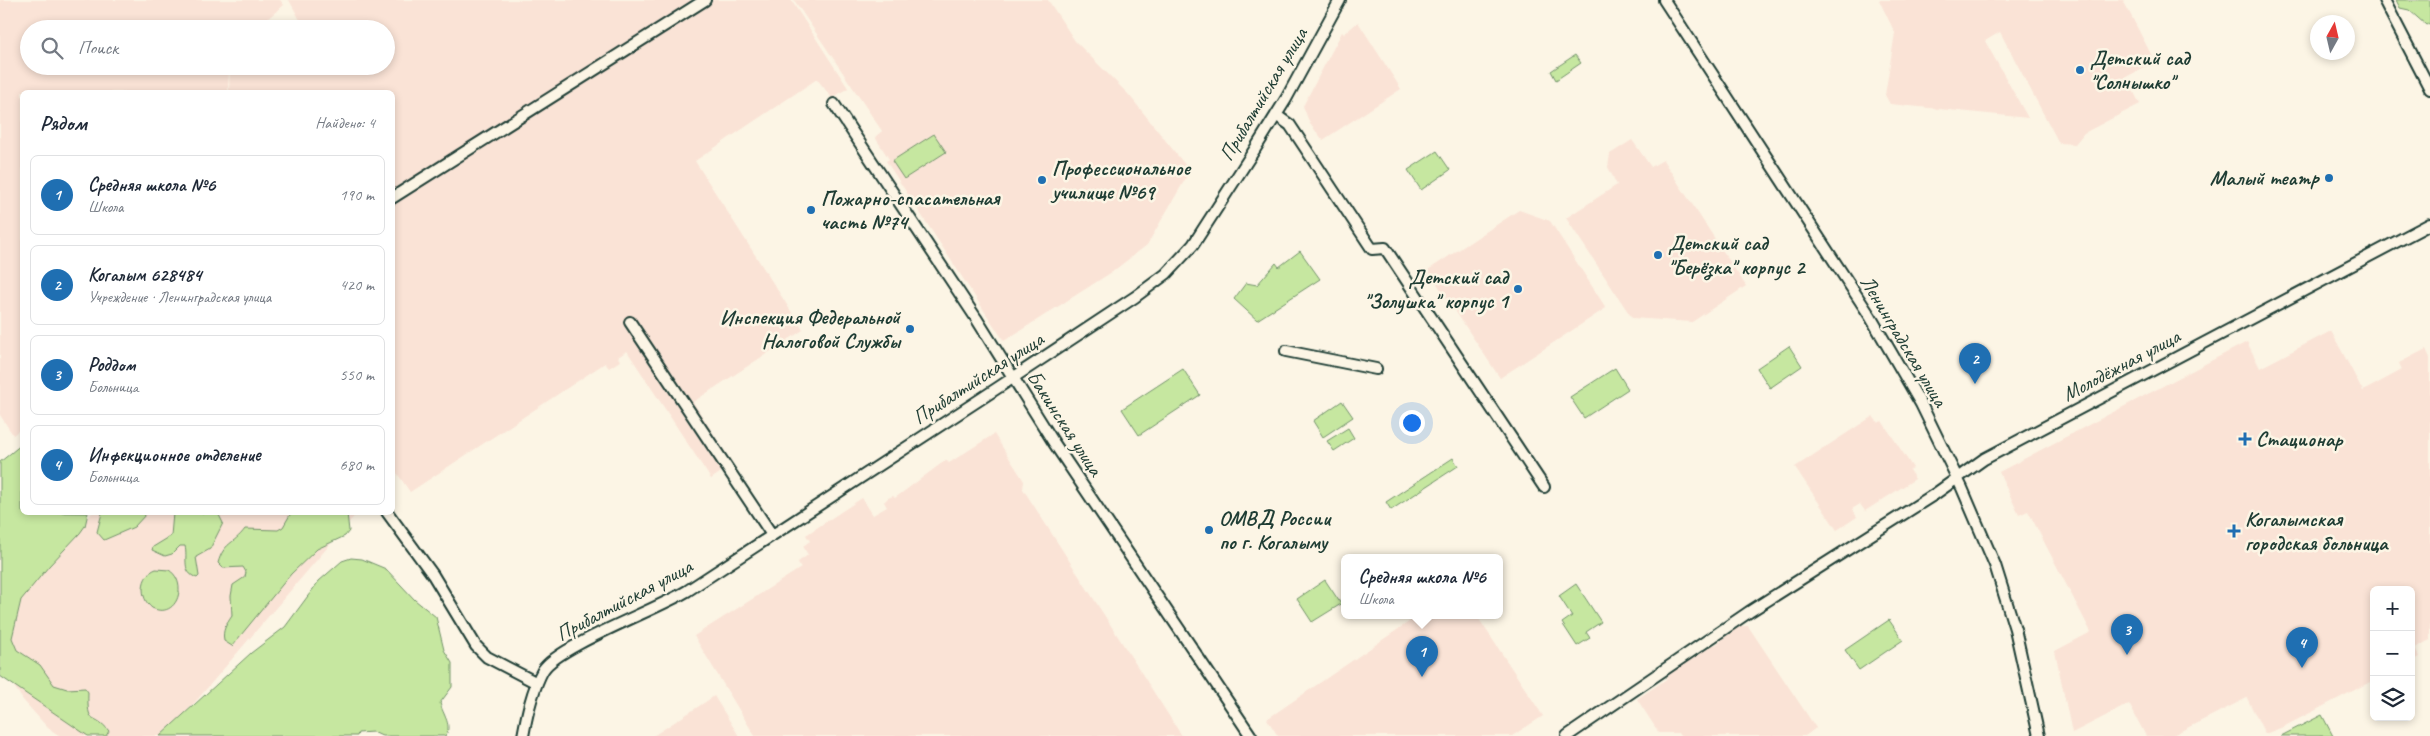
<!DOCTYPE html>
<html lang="ru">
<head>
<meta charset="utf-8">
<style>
	:root { --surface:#fff; --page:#f6f6f7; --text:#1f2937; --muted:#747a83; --line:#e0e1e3; --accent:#1f6fb2 }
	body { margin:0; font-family:Caveat,sans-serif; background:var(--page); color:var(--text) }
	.controls { position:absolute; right:15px; bottom:15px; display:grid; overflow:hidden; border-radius:8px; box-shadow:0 2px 8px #0003 }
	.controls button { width:45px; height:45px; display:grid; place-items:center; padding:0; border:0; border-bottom:1px solid var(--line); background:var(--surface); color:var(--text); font:25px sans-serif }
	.compass { position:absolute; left:2310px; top:15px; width:45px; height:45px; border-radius:50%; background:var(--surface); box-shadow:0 2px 8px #0003; rotate:8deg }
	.you { position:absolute; left:1411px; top:422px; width:18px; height:18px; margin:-12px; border:4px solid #fff; border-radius:50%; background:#1a73e8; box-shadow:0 0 0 8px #1a73e833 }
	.badge { display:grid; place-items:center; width:32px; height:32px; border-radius:50%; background:var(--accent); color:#fff; font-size:16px; font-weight:700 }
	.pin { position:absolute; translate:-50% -41px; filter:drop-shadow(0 1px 2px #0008) }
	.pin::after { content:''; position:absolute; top:26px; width:18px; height:15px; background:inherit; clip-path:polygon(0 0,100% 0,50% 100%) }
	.popup { position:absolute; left:1341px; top:554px; width:162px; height:65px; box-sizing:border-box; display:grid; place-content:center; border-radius:8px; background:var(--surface); filter:drop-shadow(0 1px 4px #0005); font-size:16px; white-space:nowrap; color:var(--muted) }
	.popup b { font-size:19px; color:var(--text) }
	.popup::after { content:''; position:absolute; left:50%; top:100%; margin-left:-10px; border:10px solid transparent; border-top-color:var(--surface) }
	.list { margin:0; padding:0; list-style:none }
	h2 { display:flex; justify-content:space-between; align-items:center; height:65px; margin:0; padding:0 20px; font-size:21px }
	h2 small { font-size:16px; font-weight:400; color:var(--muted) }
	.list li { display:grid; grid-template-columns:32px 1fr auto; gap:15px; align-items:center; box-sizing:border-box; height:80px; margin:0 10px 10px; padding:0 10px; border:1px solid var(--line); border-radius:8px }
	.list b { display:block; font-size:19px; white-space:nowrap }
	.list p { margin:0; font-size:16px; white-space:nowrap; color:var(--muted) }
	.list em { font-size:16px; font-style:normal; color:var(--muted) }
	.icon { flex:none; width:28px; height:28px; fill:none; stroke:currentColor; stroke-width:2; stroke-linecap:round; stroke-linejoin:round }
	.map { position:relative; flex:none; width:2430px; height:736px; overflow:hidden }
	.search { position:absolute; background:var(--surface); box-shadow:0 2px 8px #0003; left:20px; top:20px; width:375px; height:55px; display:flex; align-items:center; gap:12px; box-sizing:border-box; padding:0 18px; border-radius:28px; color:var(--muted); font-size:19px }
	.panel { position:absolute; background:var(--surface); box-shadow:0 2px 8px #0003; left:20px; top:90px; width:375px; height:425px; border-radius:8px }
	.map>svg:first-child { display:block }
	.built { fill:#fae3d6 }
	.green { fill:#c6e7a0; stroke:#72926a }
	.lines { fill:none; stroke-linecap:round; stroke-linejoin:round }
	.minor-casing { stroke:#1f3d34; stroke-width:14 }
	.minor { stroke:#fcf5e5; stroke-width:10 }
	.poi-dot { fill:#1f6fb2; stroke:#fcf5e5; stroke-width:2 }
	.labels { text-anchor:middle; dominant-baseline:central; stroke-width:5; stroke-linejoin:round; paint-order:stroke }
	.poi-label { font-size:21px; font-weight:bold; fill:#1f3d34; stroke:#fcf5e5; text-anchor:start }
	.street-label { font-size:21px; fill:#1f3d34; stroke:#fcf5e5 }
</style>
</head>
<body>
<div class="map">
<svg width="2430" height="736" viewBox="0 0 2430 736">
	<rect width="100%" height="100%" fill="#fcf5e5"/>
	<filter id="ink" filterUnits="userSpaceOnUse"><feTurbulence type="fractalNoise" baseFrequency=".02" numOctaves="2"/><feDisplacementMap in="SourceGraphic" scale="10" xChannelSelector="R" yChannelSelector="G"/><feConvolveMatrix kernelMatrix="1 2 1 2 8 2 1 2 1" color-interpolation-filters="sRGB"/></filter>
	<g filter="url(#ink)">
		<path class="built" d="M0,0h280l4,5 -29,24h-226v37h200l-1,26h-206v336l-9,7 -13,-20z
			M289,0h502l57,88 -16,10 -15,-19 -122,82 108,169 -110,72 40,62 -22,15 -84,-128 -9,6 2,4 -11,7 -4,-5 -195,129 -18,-26v-374h-163l1,-26h156v-37h-103l17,-9z
			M794,0h254l27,41 54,54 61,76 -43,74 -35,27 -108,69 -118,-180 3,-2 -14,-22 7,-6z
			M1879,0h244l32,62 -29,15 14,27 -56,29 -9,11 -16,-1 -59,-111 -15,9 43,77 -138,-14 -5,-9 10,-62z
			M1358,22l43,67 -78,51 -13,-16 -7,-18 39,-74 2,2z
			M1632,140l19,27 12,-7 83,126 -54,36 -60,-4 -66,-100 51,-33 -9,-18 2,-13z
			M1519,210l31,11 56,87 -106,70 -72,-108z
			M2331,331l32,60 39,-21 -3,-7 27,-14 4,9v282l-15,8 4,9 -8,4v-71h-37v90l-91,47 -18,7 -18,-36 -76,38h-25l-17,-32 -57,29 -17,-82 36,-19 -63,-121 -9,4 -20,-43 248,-130 13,26z
			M1873,416l5,7 4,-2 31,47 -4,2 6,9 -50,32 -5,-7 -8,5 5,8 -20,13 -42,-63z
			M994,434l30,47 -1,8 159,247h-427l-61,-100 107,-68 -3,-6 10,-7 -5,-9 7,-5 -4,-6 56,-37 11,17 14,-8 -3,-5 4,-4 5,-2 2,2 51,-38 3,3z
			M92,513h265l-191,223h-106l-12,-8 -25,-28 -23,-35v-54z
			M1430,616h47l66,100 -31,20h-234l-11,-17 146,-100 4,5z
			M1740,626h8l68,102 -11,8h-125l-2,-3h-19l-22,-34 31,-21 -2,-3 46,-31 3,1 6,-4v-3z
			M714,696l25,40h-86l57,-37z"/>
		<path class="green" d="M2396,0h34v23l-4,2 -17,-15 -9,-2z
			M1575,55l6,8 -25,17 -5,-9z
			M934,134l12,18 -42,27 -12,-18z
			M1437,151l13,19 -29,20 -13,-20z
			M1300,251l20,28 -63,41 -23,-21 12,-16 11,2 19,-22 3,4z
			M1789,346l13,20 -32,22 -13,-20z
			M1615,368l13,21 -44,29 -14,-21z
			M1183,369l17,26 -61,40 -17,-26z
			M1342,401l11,16 -30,20 -10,-16z
			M1348,428l6,10 -20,13 -7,-10z
			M22,444v68l66,1 -3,13 -5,7 -31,33 -28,34 -9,38 5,12 23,15 14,20 13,4 18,-1 3,4c-1,36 5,19 21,39l-3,5h-18l-88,-60v-214z
			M1453,458l5,8 -67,44 -5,-8z
			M102,513v-1l45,1 -13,14 -30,13 -7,-8z
			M173,513h45l5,10 -13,26 -14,8 3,19 -2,2c-16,-6 -9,-19 -12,-32h-5l-8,8 -7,2 -13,-6 1,-3 18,-11z
			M291,513h56l2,18 -4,5 -28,13 -26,25 -59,72 -8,-5c-2,-11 2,-16 8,-25l-1,-20 2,-11 12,-8 1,-5 -3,-5 -20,1 -5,-5c6,-21 15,-18 27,-34l33,1 5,-3z
			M351,558l11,1 24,10 29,31 21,17 8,33 8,13v24l-12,16c3,12 13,23 5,33h-63l-9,-4 -15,1 -1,3h-197l91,-83 34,-26 34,-46 23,-20z
			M156,569l13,1c20,13 8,50 -17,38 -13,-10 -12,-33 4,-39z
			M1325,580l16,24 -29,18 -15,-23z
			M1576,584l25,38 -15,10 4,6 -13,8 -15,-23 10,-7 -13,-20z
			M1889,620l14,20 -44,30 -14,-20z
			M2322,715l11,21h-52z"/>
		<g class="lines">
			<defs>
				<path id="minor" d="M1664,0l206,316 51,88 41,84 33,77 20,64 24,107
					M2384,0l46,89
					M834,104l142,214 78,125 197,293
					M1276,115l14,10 82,124 13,-1 159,239
					M392,198l313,-198
					M630,322l142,213
					M1286,351l90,18
					M387,512l46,63 43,71 11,11 50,26
					M523,736c4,-22 9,-46 20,-66 15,-24 113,-60 144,-79l312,-204 136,-90 31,-23 27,-29 62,-96 31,-50 54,-99
					M1567,736l182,-124 186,-118 49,-35 446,-235"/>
			</defs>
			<use href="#minor" class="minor-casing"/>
			<use href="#minor" class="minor"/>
		</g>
	</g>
	<g class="poi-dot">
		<circle cx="2080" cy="70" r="5"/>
		<circle cx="2329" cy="178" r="5"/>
		<circle cx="1042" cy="180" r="5"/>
		<circle cx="811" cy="210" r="5"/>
		<circle cx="1658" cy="255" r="5"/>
		<circle cx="1518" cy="289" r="5"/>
		<circle cx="910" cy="329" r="5"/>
		<path d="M2242.5 431.5h5v5h5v5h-5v5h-5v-5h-5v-5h5z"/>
		<circle cx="1209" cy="530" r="5"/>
		<path d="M2231.5 523.5h5v5h5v5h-5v5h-5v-5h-5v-5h5z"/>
	</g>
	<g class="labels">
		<g class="poi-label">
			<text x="2090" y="58">Детский сад<tspan x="2090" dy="24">"Солнышко"</tspan></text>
			<text x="1052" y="168">Профессиональное<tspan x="1052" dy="24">училище №69</tspan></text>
			<text x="2319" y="178" text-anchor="end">Малый театр</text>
			<text x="821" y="198">Пожарно-спасательная<tspan x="821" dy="24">часть №74</tspan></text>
			<text x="1668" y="243">Детский сад<tspan x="1668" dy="24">"Берёзка" корпус 2</tspan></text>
			<text x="1508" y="277" text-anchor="end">Детский сад<tspan x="1508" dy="24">"Золушка" корпус 1</tspan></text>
			<text x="900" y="317" text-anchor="end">Инспекция Федеральной<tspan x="900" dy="24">Налоговой Службы</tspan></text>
			<text x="2256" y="439">Стационар</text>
			<text x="1219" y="518">ОМВД России<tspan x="1219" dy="24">по г. Когалыму</tspan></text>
			<text x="2245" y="519">Когалымская<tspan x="2245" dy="24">городская больница</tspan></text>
		</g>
		<g class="street-label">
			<text transform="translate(1263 94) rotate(-59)">Прибалтийская улица</text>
			<text transform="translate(1904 341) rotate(59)">Ленинградская улица</text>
			<text transform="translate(2121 365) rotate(-28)">Молодёжная улица</text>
			<text transform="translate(978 378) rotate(-33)">Прибалтийская улица</text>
			<text transform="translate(1065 423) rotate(57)">Бакинская улица</text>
			<text transform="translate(624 600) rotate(-28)">Прибалтийская улица</text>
		</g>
	</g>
</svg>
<div class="controls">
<button>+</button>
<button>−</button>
<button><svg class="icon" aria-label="layers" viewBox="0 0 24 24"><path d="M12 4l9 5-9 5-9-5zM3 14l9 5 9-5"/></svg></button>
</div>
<svg class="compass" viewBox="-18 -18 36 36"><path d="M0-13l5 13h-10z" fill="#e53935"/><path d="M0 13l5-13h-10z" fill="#747a83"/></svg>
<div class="you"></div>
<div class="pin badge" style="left:1422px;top:677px">1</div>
<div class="popup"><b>Средняя школа №6</b>Школа</div>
<div class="pin badge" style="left:1975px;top:384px">2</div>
<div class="pin badge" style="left:2127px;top:655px">3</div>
<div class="pin badge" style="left:2302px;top:668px">4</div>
<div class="search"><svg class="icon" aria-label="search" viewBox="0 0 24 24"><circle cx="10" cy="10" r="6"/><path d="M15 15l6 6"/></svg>Поиск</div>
<section class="panel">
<h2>Рядом<small>Найдено: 4</small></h2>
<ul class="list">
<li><span class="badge">1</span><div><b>Средняя школа №6</b><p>Школа</p></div><em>190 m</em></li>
<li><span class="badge">2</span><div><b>Когалым 628484</b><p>Учреждение · Ленинградская улица</p></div><em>420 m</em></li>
<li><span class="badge">3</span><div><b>Роддом</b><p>Больница</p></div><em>550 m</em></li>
<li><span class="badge">4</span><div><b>Инфекционное отделение</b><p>Больница</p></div><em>680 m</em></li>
</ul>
</section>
</div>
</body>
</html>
